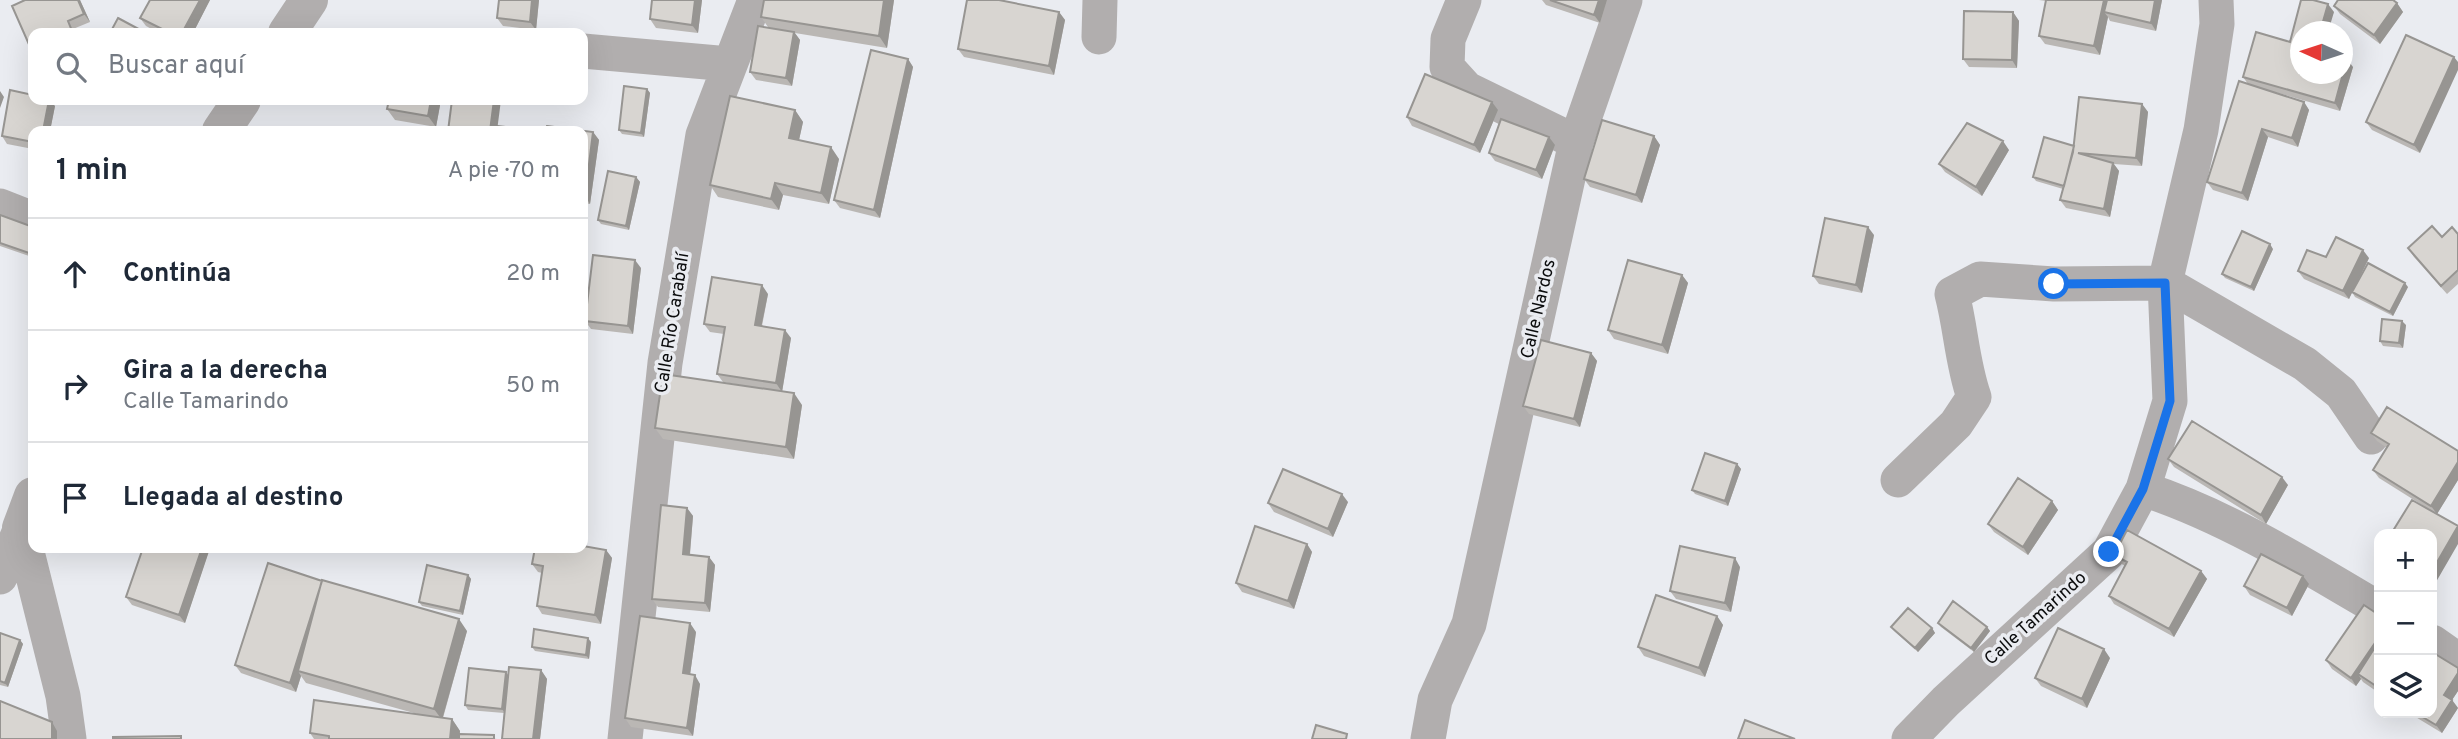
<!DOCTYPE html>
<html lang="es">
<head>
<meta charset="utf-8">
<style>
	:root { --surface:#fff; --page:#f2f2f3; --text:#1f2937; --muted:#747a83; --line:#e0e1e3 }
	body { margin:0; font-family:Overpass,sans-serif; background:var(--page); color:var(--text) }
	.controls { position:absolute; right:21px; bottom:21px; display:grid; overflow:hidden; border-radius:14px; box-shadow:0 7px 28px #0002 }
	.controls button { width:63px; height:63px; display:grid; place-items:center; padding:0; border:0; border-bottom:2px solid var(--line); background:var(--surface); color:var(--text); font:35px sans-serif }
	.compass { position:absolute; left:2290px; top:21px; width:63px; height:63px; border-radius:50%; background:var(--surface); box-shadow:0 7px 28px #0002; rotate:273deg }
	.stop { position:absolute; width:21px; height:21px; margin:-16px; border:5px solid #1a73e8; border-radius:50%; background:#fff }
	.stop.end { background:#1a73e8; border-color:#fff; box-shadow:0 2px 7px #0008 }
	.list { margin:0; padding:0; list-style:none }
	h2 { display:flex; justify-content:space-between; align-items:center; height:91px; margin:0; padding:0 28px; font-size:30px }
	h2 small { font-size:23px; font-weight:400; color:var(--muted) }
	.list li { display:grid; grid-template-columns:46px 1fr auto; gap:21px; align-items:center; box-sizing:border-box; height:112px; padding:0 28px; border-top:2px solid var(--line) }
	.list b { display:block; font-size:26px; white-space:nowrap }
	.list p { margin:0; font-size:23px; white-space:nowrap; color:var(--muted) }
	.list em { font-size:23px; font-style:normal; color:var(--muted) }
	.icon { flex:none; width:38px; height:38px; fill:none; stroke:currentColor; stroke-width:2; stroke-linecap:round; stroke-linejoin:round }
	.map { position:relative; flex:none; width:2458px; height:739px; overflow:hidden }
	.search { position:absolute; background:var(--surface); box-shadow:0 7px 28px #0002; left:28px; top:28px; width:560px; height:77px; display:flex; align-items:center; gap:18px; box-sizing:border-box; padding:0 24px; border-radius:14px; color:var(--muted); font-size:26px }
	.panel { position:absolute; background:var(--surface); box-shadow:0 7px 28px #0002; left:28px; top:126px; width:560px; height:427px; border-radius:14px }
	.map>svg:first-child { display:block }
	.lines { fill:none; stroke-linecap:round; stroke-linejoin:round }
	.minor { stroke:#b1aeae; stroke-width:35 }
	.tertiary { stroke:#b1aeae; stroke-width:38 }
	.wall { fill:#bab7b4 }
	.shaded-wall { fill:#979592 }
	.building { fill:#d8d5d1; stroke:#979592; stroke-width:2 }
	.route { stroke:#1a73e8; stroke-width:9 }
	.labels { text-anchor:middle; dominant-baseline:central; stroke-width:7; stroke-linejoin:round; paint-order:stroke }
	.street-label { font-size:18px; fill:#0b0c0d; stroke:#eaecf1 }
</style>
</head>
<body>
<div class="map">
<svg width="2458" height="739" viewBox="0 0 2458 739">
	<rect width="100%" height="100%" fill="#eaecf1"/>
	<g class="lines">
		<path class="minor" d="M1464,0l-16,39 -1,28 20,22 109,53
			M1099,37l1,-37
			M583,51l146,13
			M0,206l33,13
			M1898,480l58,-56 18,-27c-12,-34 -13,-69 -22,-103l28,-15 74,5 111,-1 140,81 36,29 30,44
			M2143,489c83,27 162,76 236,120
			M21,528l42,168 6,43
			M0,577l21,-49
			M2432,642l26,18
			M625,739l40,-376 38,-228 52,-135
			M1428,739l7,-39 34,-76 107,-482 49,-142
			M1909,739l37,-38 163,-149 34,-63 27,-88 -5,-118 36,-153 16,-106 -1,-24"/>
		<path class="tertiary" d="M287,33l22,-33
			M221,131l21,-31
			M21,528l12,-32"/>
	</g>
	<path class="wall" d="M25,0h55l10,22 -17,7 2,4h-42v19l-21,-46z
		M150,0h60l-17,33h-34l-13,-7 -6,-8z
		M539,0l-3,30 -33,-4 -6,-8z
		M652,0h50l-4,33 -42,-5 -6,-9z
		M894,0l-7,48 -92,-15 5,7 -8,46 -36,-6 -6,-8 18,-45 -7,-10z
		M1542,0h65l-7,23 -54,-18z
		M2039,0h123l-6,31 -46,-10 -2,-4 -8,38 -55,-11 -6,-8 7,-35z
		M2397,3l6,9 -23,32 -40,-30 -6,-8z
		M1059,12l6,8 -11,55 -90,-18 -6,-8z
		M2013,12l6,9 -2,47 -48,-1 -6,-8z
		M2334,12l-34,62 53,-7 -13,44 -65,-19 29,10 5,8 -11,37 -30,-10 -20,64 -35,-11 -6,-8 41,-98 -5,-7 47,-35z
		M2406,35l14,118 -48,-23 -6,-8z
		M908,59l5,8 -33,151 -40,-10 -6,-8z
		M647,89l3,4 -6,44 -22,-3 -3,-4z
		M389,100h52l-5,27 -41,-7 -8,-11z
		M2142,104l6,8 -6,54 -28,-2 5,7 -9,46 -44,-9 -6,-8 3,-11 -27,-8 -3,-4 41,-31z
		M55,106l-5,25h-17v18l-26,-5 -5,-8z
		M795,110l8,12 -4,18 40,19 -10,45 -46,-9 -4,15 -61,-13 -8,-12z
		M1498,110l-18,43 -68,-27 -5,-9z
		M583,131l10,1 6,8 -9,64 -7,-1z
		M1654,136l6,9 -18,58 -52,-16 -6,-8z
		M1555,145l-13,34 -47,-18 -6,-8z
		M2009,150l-27,46 -37,-24 -6,-8z
		M636,177l4,5 -11,48 -28,-6 -3,-4z
		M0,215l33,12 -1,30 -32,-11z
		M2458,234v50l-11,10 -33,-37 -6,-9 34,-11z
		M1874,235l-12,58 -43,-9 -6,-8z
		M2273,249l-19,42 -29,-13 -3,-4z
		M2326,257l43,1 -16,33 55,-4 -15,29 -38,-19 -3,-5 -3,7 -45,-20 -6,-8z
		M641,268l-8,66 -42,-5 -6,-8z
		M1682,275l6,8 -20,71 -54,-15 -6,-9z
		M768,294l-6,32 29,12 -9,54 -59,-10 -6,-8 7,-40 -14,-2 -6,-8z
		M2406,325l-3,23 -20,-2 -3,-5z
		M1591,353l6,8 -17,66 -51,-13 -6,-8z
		M802,405l-8,54 -131,-20 -8,-11z
		M2371,433l87,18v29l-21,34 -1,68 -4,-3v-45l-2,-24 -51,-32 -6,-8 14,-22 -10,-7z
		M2168,459l120,26 -22,39 -92,-57z
		M1737,464l4,5 -13,37 -33,-12 -3,-4z
		M2052,501l6,9 -30,45 -34,-23 -6,-8z
		M1348,502l-15,35 -59,-25 -6,-9z
		M687,508l6,8 -3,39 19,2 6,8 -5,47 -52,-5 -6,-8z
		M1307,544l5,8 -18,57 -52,-17 -6,-9z
		M143,548h67l-25,75 -53,-18 -6,-8z
		M606,550l6,8 -11,66 -59,-10 -5,-8 5,-33 -4,-1 -6,-8z
		M2114,555l87,16 6,8 -33,58 -60,-33 -5,-8 16,-30 -5,-3z
		M1740,567l-9,45 -55,-13 -6,-8z
		M468,575l3,4 -8,36 -41,-9 -3,-4z
		M2309,584l-17,32 -42,-21 -6,-9z
		M2379,615v78l-16,-11 -2,-3 -5,7 -24,-17 -6,-9z
		M1717,616l6,9 -18,52 -61,-21 -6,-9z
		M1938,623l49,4 3,4 -16,21 -33,-25z
		M1891,627l41,1 3,5 -17,19 -24,-21z
		M467,631l-24,87 9,1 8,12v3l37,5h-183l-4,-6 111,-18 -115,-32 -5,-7 -5,16 -55,-19 -6,-8z
		M696,632l-6,43 10,9 -7,52 -62,-9 -6,-9z
		M0,633l20,7 3,4 -15,43 -8,-2z
		M591,642l-2,17 -54,-8 -3,-4z
		M2110,658l-23,50 -46,-22 -6,-8z
		M2458,668v23l-6,9 6,8 -16,25 -33,-20h23z
		M541,670l6,9 -7,60h-38l2,-26 -36,-3 -3,-5 41,-33 2,3z"/>
	<path class="shaded-wall" d="M78,0h2l10,22 -6,-8z
		M200,0h10l-17,33h-11z
		M532,0h7l-3,30 -6,-8z
		M695,0h7l-4,33 -6,-8z
		M884,0h10l-7,48 -8,-12z
		M1599,0h8l-7,23 -6,-8z
		M2104,0h7l-7,12 4,5 -8,38 -6,-9z
		M2155,0h7l-6,31 -5,-8z
		M2397,3l6,9 -23,32 -6,-9z
		M2328,4l6,8 -6,20h-8z
		M1059,12l6,8 -11,55 -5,-9z
		M2013,12l6,9 -2,47 -5,-8z
		M794,32l6,8 -8,46 -6,-8z
		M2454,57l4,5v8l-38,83 -6,-8z
		M908,59l5,8 -33,151 -6,-8z
		M2347,59l6,8 -13,44 -5,-8z
		M647,89l3,4 -6,44 -3,-4z
		M0,91l4,6 -4,11z
		M49,100h1l5,6 -5,25h-7z
		M431,100h10l-5,27 -8,-11z
		M494,100h7l-4,31h-7z
		M1492,102l6,8 -18,43 -6,-8z
		M2304,102l5,8 -11,37 -6,-9z
		M2142,104l6,8 -6,54 -6,-8z
		M795,110l8,12 -6,27 -8,-11z
		M2262,129l6,8 -20,64 -6,-8z
		M593,132l6,8 -9,64 -5,-8z
		M1654,136l6,9 -18,58 -6,-8z
		M1549,137l6,8 -13,34 -6,-9z
		M2003,141l6,9 -27,46 -6,-9z
		M831,147l8,12 -10,45 -8,-11z
		M2113,163l6,8 -9,46 -6,-8z
		M636,177l4,5 -11,48 -3,-4z
		M775,183l8,12 -4,15 -8,-11z
		M1868,227l6,8 -12,58 -6,-8z
		M33,241v13l-1,3 -3,-4z
		M2270,244l3,5 -19,42 -3,-4z
		M2363,250l6,8 -20,41 -6,-8z
		M635,260l6,8 -8,66 -5,-8z
		M1682,275l6,8 -20,71 -6,-9z
		M2405,283l3,4 -15,29 -3,-4z
		M762,285l6,9 -8,39 -5,-8z
		M2402,321l4,4 -3,23 -4,-5z
		M785,330l6,8 -9,54 -6,-9z
		M1591,353l6,8 -17,66 -6,-8z
		M794,393l8,12 -8,54 -8,-12z
		M2458,462v18l-21,34 -6,-8z
		M1737,464l4,5 -13,37 -3,-5z
		M2282,477l6,8 -22,39 -5,-9z
		M1342,494l6,8 -15,35 -5,-8z
		M2052,501l6,9 -30,45 -5,-8z
		M687,508l6,8 -4,47 -6,-9z
		M2458,526v18l-22,38 -4,-7v-4z
		M1307,544l5,8 -18,57 -6,-8z
		M202,548h8l-25,75 -6,-8z
		M606,550l6,8 -11,66 -6,-9z
		M709,557l6,8 -5,47 -5,-9z
		M1735,558l5,9 -9,45 -6,-9z
		M2201,571l6,8 -33,58 -5,-8z
		M468,575l3,4 -8,36 -3,-4z
		M2303,576l6,8 -17,32 -5,-8z
		M322,581l-24,90 3,5 -5,16 -6,-9z
		M1717,616l6,9 -18,52 -6,-9z
		M459,619l8,12 -25,89 -8,-11z
		M690,623l6,9 -7,50 -6,-9z
		M1987,627l3,4 -16,21 -3,-4z
		M1932,628l3,5 -17,19 -3,-4z
		M2379,637v17l-21,20 3,5 -5,7 -5,-8z
		M588,638l3,4 -2,17 -3,-4z
		M20,640l3,4 -15,43 -3,-4z
		M2104,649l6,9 -23,50 -5,-9z
		M541,670l6,9 -7,60h-7z
		M506,672l3,5 -4,36 -3,-4z
		M2458,673v18l-6,9 6,8 -16,25 -6,-8 8,-30z
		M695,675l5,9 -7,52 -6,-8z
		M452,719l8,12 -1,8h-9z
		M52,722l5,9v8h-5z"/>
	<path class="building" d="M25,0h53l6,14 -16,7 4,10 -5,2h-34v16h-2l-19,-43z
		M150,0h50l-18,33h-12l-30,-15z
		M499,0h33l-2,22 -33,-4z
		M652,0h43l-3,25 -42,-6z
		M764,0h120l-5,36 -118,-19z
		M967,0h32l60,12 -10,54 -91,-17z
		M1550,0h49l-5,15z
		M2046,0h58l-10,46 -55,-10z
		M2107,0h48l-4,23 -47,-11z
		M2301,0h12l15,4 -8,28h-20v42h42v-16l5,1 -12,44 -92,-26 13,-45 34,10z
		M2338,0h55l4,3 -23,32 -40,-29z
		M1964,11l49,1 -1,48 -49,-1z
		M118,18l28,15h-36z
		M758,26l36,6 -8,46 -36,-6z
		M2406,35l48,22 -40,88 -48,-23z
		M871,50l37,9 -34,151 -40,-10z
		M1425,74l67,28 -18,43 -67,-28z
		M2239,81l65,21 -12,36 -30,-9 -20,64 -35,-11z
		M624,86l23,3 -6,44 -22,-3z
		M10,90l23,5v5h16l-6,31h-10v11l-31,-6z
		M730,96l65,14 -6,28 42,9 -10,46 -46,-10 -4,16 -61,-14z
		M2079,97l63,7 -6,54 -58,-5 35,10 -9,46 -44,-9 13,-48z
		M389,100h42l-3,16 -41,-7z
		M452,100h42l-4,31h-42z
		M1501,119l48,18 -13,33 -47,-17z
		M1602,120l52,16 -18,59 -52,-16z
		M1967,123l36,18 -27,46 -37,-23z
		M497,126l40,5h-40z
		M547,126l46,6 -8,64h-2v-65h-37z
		M2044,137l30,9 -10,40 -31,-9z
		M608,171l28,6 -10,49 -28,-6z
		M0,215l33,12v14l-4,12 -29,-10z
		M1825,218l43,9 -12,58 -43,-9z
		M2432,226l10,11 10,-10 6,7v36l-17,16 -33,-38z
		M2242,231l28,13 -19,43 -29,-13z
		M2336,237l27,13 -20,41 -45,-20 9,-21 19,7z
		M593,255l42,5 -7,66 -43,-5z
		M1628,260l54,15 -20,70 -54,-15z
		M2368,263l37,20 -15,29 -38,-20z
		M712,277l50,8 -7,40 30,5 -9,53 -59,-9 8,-47 -21,-3z
		M2382,319l20,2 -3,22 -19,-2z
		M1541,340l50,13 -17,66 -51,-13z
		M663,374l131,19 -8,54 -131,-19z
		M2387,407l71,44v11l-27,44 -58,-36 16,-26 -18,-11z
		M2192,421l90,56 -21,38 -93,-56z
		M1705,453l32,11 -12,37 -33,-11z
		M1283,469l59,25 -14,35 -60,-26z
		M2018,478l34,23 -29,46 -35,-23z
		M2412,500l46,26 -26,45v-37h-41z
		M661,505l26,3 -4,46 26,3 -4,46 -53,-4z
		M1255,526l52,18 -19,57 -52,-18z
		M2127,530l74,41 -32,58 -60,-33 18,-34 -13,-7z
		M583,546l23,4 -11,65 -58,-9 6,-40 -11,-2 3,-16h48z
		M1680,546l55,12 -10,45 -55,-12z
		M143,548h59l-23,67 -53,-18z
		M2261,554l42,22 -16,32 -43,-22z
		M268,563l54,18 -32,102 -55,-18z
		M427,565l41,10 -8,36 -41,-9z
		M322,580l137,39 -25,90 -136,-38z
		M1656,595l61,21 -18,52 -61,-21z
		M1953,601l34,26 -16,21 -33,-25z
		M2364,605l15,10v22l-28,41 -25,-18z
		M1908,608l24,20 -17,20 -24,-21z
		M640,616l50,7 -7,50 12,2 -8,53 -62,-10z
		M2058,628l46,21 -22,50 -47,-21z
		M534,629l54,9 -2,17 -54,-8z
		M0,633l20,7 -15,43 -5,-2z
		M2379,641v47l-21,-14z
		M2432,652l26,16v5l-14,22 8,5 -16,25 -20,-12h16z
		M509,667l32,3 -8,69h-31z
		M469,668l37,4 -4,37 -37,-4z
		M314,700l138,19 -2,20h-121v-3l-19,-3z
		M0,701l52,21v17h-52z
		M1745,720l50,19h-57z
		M1316,725l31,9 -1,5h-34z
		M459,734l35,1v4h-35z
		M181,736v3h-68v-2z"/>
	<g class="lines">
		<path class="route" d="M2054,284l111,-1 5,118 -27,88 -34,63"/>
	</g>
	<g class="labels">
		<g class="street-label">
			<text transform="translate(1539 309) rotate(-77)">Calle Nardos</text>
			<text transform="translate(673 323) rotate(-81)">Calle Río Carabalí</text>
			<text transform="translate(2036 619) rotate(-42)">Calle Tamarindo</text>
		</g>
	</g>
</svg>
<div class="controls">
<button>+</button>
<button>−</button>
<button><svg class="icon" aria-label="layers" viewBox="0 0 24 24"><path d="M12 4l9 5-9 5-9-5zM3 14l9 5 9-5"/></svg></button>
</div>
<svg class="compass" viewBox="-18 -18 36 36"><path d="M0-13l5 13h-10z" fill="#e53935"/><path d="M0 13l5-13h-10z" fill="#747a83"/></svg>
<div class="stop" style="left:2054px;top:284px"></div>
<div class="stop end" style="left:2109px;top:552px"></div>
<div class="search"><svg class="icon" aria-label="search" viewBox="0 0 24 24"><circle cx="10" cy="10" r="6"/><path d="M15 15l6 6"/></svg>Buscar aquí</div>
<section class="panel">
<h2>1 min<small>A pie · 70 m</small></h2>
<ul class="list">
<li><svg class="icon" aria-label="ahead" viewBox="0 0 24 24"><path d="M12 20V5M6 11l6-6 6 6"/></svg><div><b>Continúa</b></div><em>20 m</em></li>
<li><svg class="icon" aria-label="right" viewBox="0 0 24 24"><path d="M7 20v-9h11M14 6l5 5-5 5"/></svg><div><b>Gira a la derecha</b><p>Calle Tamarindo</p></div><em>50 m</em></li>
<li><svg class="icon" aria-label="arrive" viewBox="0 0 24 24"><path d="M6 21V4h12l-3 4 3 4H6"/></svg><div><b>Llegada al destino</b></div></li>
</ul>
</section>
</div>
</body>
</html>
